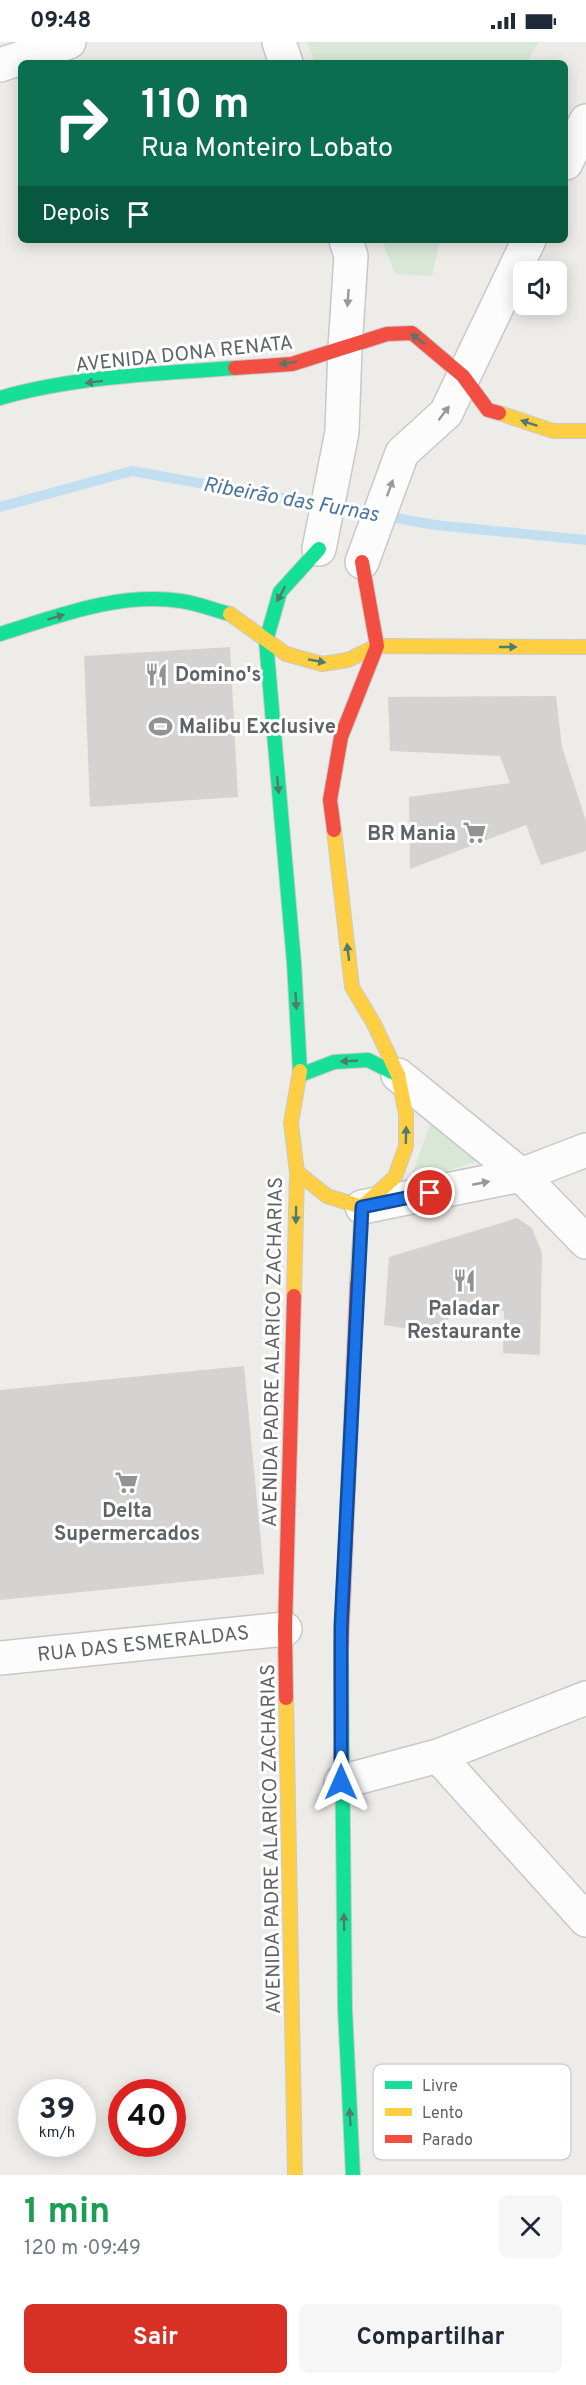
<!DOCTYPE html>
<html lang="pt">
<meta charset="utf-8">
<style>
:root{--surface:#fff;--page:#f6f6f7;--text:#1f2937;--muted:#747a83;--accent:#d93025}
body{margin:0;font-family:Overpass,sans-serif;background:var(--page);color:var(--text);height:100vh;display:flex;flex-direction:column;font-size:22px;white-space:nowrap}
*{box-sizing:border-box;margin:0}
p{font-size:20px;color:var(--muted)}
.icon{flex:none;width:33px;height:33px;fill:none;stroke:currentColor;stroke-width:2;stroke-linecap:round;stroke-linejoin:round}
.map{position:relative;height:2133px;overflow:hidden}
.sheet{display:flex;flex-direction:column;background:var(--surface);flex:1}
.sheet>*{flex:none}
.top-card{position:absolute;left:18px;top:18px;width:550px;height:183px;border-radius:9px;box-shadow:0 3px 15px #0003;background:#0b6e4f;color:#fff;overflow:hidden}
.buttons{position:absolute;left:513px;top:219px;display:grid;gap:12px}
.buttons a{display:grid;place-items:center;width:54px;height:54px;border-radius:9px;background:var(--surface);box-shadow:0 3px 15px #0003;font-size:30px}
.speed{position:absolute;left:18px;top:2037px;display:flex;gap:12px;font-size:30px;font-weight:700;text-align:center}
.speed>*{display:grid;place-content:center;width:78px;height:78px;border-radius:50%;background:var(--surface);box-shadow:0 3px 15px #0003;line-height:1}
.speed small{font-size:15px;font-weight:400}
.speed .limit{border:9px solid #d22;background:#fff;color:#111}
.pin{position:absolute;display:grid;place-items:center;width:51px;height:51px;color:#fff;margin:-26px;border:3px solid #fff;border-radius:50%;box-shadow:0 2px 6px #0007}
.me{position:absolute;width:66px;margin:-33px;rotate:0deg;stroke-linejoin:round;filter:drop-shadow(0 0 4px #0008)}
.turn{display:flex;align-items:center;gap:21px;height:126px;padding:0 24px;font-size:27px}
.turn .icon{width:78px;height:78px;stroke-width:2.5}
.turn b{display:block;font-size:42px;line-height:51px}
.then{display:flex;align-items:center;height:57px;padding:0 24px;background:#0003;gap:12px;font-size:22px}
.round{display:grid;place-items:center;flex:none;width:63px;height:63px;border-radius:9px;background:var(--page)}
.head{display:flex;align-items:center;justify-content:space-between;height:102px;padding:0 24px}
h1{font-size:36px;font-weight:700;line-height:45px;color:#1e9e55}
.cta{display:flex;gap:12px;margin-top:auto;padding:12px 24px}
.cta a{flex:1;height:69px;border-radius:9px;background:var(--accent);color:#fff;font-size:24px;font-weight:700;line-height:69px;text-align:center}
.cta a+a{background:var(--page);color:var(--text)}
.status{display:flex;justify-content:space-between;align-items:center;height:42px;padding:0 30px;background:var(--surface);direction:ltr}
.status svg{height:16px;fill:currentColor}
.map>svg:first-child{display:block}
.green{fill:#d8e7d6}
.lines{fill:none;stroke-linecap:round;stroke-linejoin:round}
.stream{stroke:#c2dff2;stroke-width:10}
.building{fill:#d4d3d2}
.street-casing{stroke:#c8c8c8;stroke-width:36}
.fast-casing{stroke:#cacaca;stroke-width:16}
.slow-casing{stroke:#cacaca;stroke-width:16}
.jam-casing{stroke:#cacaca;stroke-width:16}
.street{stroke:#fcfcfc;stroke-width:33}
.fast{stroke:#16e098;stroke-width:14}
.slow{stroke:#ffcf43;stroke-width:14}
.jam{stroke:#f24e42;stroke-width:14}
.oneway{fill:#96989a}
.oneway2{fill:#507b70}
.route-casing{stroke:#114b97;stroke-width:15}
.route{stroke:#1a73e8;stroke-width:10}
.labels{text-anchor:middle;stroke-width:6;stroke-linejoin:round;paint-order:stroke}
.street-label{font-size:20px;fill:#5f6266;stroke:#fff}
.poi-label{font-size:20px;font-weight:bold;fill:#5f6266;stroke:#fff;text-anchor:start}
.water-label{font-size:21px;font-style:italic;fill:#4b759e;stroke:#fff}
.key{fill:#fff;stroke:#cfd0d1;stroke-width:1.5}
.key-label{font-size:16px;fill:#5f6266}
</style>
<div class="status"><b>09:48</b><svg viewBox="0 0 49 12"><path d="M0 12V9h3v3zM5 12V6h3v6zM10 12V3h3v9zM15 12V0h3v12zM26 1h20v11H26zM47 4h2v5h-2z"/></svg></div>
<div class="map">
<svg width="586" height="2133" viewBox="0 0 586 2133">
<rect width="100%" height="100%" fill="#edece9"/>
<path class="green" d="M307 0H539L526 21H315Z
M382 198H440L432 234 395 232Z
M432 1076 481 1118 409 1141Z"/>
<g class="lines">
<path class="stream" d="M0 465 132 429 435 483 586 498"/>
</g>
<path class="building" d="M230 605 238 755 90 765 84 614Z
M556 654 562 705 586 779V809L541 823 526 783 410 827 409 755 510 741 500 714 390 709 388 655Z
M517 1176 532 1186 542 1211 540 1313 503 1311 504 1269 461 1263 436 1291 384 1283 389 1215Z
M244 1324 264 1532 0 1558V1348Z"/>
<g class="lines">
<defs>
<path id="street" d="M279 0 286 21
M0 23 69 0
M566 121 586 79
M319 507 342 390 345 306 351 214 346 198
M362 520 402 411 446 371 529 198
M398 1033 521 1133 586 1200
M362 1165 521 1133 586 1108
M0 1616 285 1587
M438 1714 586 1878
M341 1740 438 1714 586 1656"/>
<path id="fast" d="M0 356C71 335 160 331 235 326
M0 592C59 574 118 550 181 559 197 561 214 568 230 572
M300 1029 294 921 266 599 280 550 319 507
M300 1033 334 1020 368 1018 398 1033
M341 1609 345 1967 353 2133"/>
<path id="slow" d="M499 371 553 389H586
M230 572 286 612 322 622 348 618 377 604 586 605
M334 788 352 945 374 982 398 1033 406 1072V1104L395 1135 362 1165 357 1242
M297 1130 327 1154 362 1165
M294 1254 297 1130 291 1081 300 1029
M286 1656 295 2133"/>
<path id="jam" d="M235 326 292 322 387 292 412 291 463 334 488 368 499 371
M334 788 330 758 341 695 377 604 362 520
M341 1609 357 1242
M286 1656 285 1587 294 1254"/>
</defs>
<use href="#street" class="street-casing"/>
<use href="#fast" class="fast-casing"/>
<use href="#slow" class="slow-casing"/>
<use href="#jam" class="jam-casing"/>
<use href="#street" class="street"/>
<use href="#fast" class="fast"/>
<use href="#slow" class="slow"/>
<use href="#jam" class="jam"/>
</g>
<defs><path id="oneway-solid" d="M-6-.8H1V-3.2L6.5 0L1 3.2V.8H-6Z" transform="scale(1.5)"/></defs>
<g class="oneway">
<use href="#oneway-solid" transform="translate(348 256) rotate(94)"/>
<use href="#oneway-solid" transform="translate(444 371) rotate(-53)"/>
<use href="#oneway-solid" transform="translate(390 446) rotate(-70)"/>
<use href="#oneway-solid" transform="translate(481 1141) rotate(-11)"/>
</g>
<g class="oneway2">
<use href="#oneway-solid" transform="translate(418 297) rotate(-144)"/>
<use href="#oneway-solid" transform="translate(288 321) rotate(171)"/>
<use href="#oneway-solid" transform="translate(94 340) rotate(173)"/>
<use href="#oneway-solid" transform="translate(529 381) rotate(-162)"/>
<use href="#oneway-solid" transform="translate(281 552) rotate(118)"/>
<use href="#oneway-solid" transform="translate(56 575) rotate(-17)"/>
<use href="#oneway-solid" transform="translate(508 605)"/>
<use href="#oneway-solid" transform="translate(317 619) rotate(10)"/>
<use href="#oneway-solid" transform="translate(278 743) rotate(85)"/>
<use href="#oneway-solid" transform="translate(348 910) rotate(-97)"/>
<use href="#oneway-solid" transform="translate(296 959) rotate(87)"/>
<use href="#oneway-solid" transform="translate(349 1019) rotate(177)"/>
<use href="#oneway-solid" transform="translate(406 1093) rotate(-89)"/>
<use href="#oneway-solid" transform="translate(296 1173) rotate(91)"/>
<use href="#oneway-solid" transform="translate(344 1880) rotate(-91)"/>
<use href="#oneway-solid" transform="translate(350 2075) rotate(-93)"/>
</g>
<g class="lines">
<defs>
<path id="route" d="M341 1740V1584L362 1165 430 1151"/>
</defs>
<use href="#route" class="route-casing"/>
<use href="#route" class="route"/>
</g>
<defs>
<symbol id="restaurant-bare" viewBox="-9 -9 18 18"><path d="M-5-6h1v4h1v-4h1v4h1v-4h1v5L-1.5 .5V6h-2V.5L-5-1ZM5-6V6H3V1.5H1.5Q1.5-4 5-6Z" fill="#919294" stroke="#fff" stroke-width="2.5" paint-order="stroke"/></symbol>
<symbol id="stadium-bare" viewBox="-9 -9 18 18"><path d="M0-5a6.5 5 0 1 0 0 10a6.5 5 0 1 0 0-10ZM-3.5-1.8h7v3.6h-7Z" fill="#919294" stroke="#fff" stroke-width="2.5" paint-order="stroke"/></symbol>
<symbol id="supermarket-bare" viewBox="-9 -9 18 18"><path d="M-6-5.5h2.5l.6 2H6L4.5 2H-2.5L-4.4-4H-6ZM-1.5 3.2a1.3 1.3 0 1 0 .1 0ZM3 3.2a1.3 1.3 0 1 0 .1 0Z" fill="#919294" stroke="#fff" stroke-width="2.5" paint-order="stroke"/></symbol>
</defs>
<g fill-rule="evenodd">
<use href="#restaurant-bare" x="140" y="616" width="33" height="33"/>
<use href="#stadium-bare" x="144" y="668" width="33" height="33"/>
<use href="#supermarket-bare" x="458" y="774" width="33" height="33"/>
<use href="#restaurant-bare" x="448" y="1222" width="33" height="33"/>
<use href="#supermarket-bare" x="110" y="1424" width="33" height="33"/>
</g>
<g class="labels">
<g class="street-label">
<text transform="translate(184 311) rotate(-6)" y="7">AVENIDA DONA RENATA</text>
<text transform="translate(272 1310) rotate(-89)" y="7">AVENIDA PADRE ALARICO ZACHARIAS</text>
<text transform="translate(143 1601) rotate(-6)" y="7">RUA DAS ESMERALDAS</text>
<text transform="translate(270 1797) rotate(-91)" y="7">AVENIDA PADRE ALARICO ZACHARIAS</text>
</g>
<g class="poi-label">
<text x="175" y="639">Domino's</text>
<text x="179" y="691">Malibu Exclusive</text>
<text x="456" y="798" text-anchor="end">BR Mania</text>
<text x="464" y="1273" text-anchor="middle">Paladar<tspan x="464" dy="23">Restaurante</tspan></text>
<text x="127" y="1475" text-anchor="middle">Delta<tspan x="127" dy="23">Supermercados</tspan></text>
</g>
<g class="water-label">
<text transform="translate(291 457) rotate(10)" y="7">Ribeirão das Furnas</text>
</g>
</g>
<rect x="373" y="2022" width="198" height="96" rx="9" class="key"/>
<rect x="385" y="2039" width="27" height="8" fill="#16e098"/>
<rect x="385" y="2066" width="27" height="8" fill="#ffcf43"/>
<rect x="385" y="2093" width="27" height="8" fill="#f24e42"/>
<g class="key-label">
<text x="422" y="2049">Livre</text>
<text x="422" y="2076">Lento</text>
<text x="422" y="2103">Parado</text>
</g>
</svg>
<div class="buttons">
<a><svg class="icon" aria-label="sound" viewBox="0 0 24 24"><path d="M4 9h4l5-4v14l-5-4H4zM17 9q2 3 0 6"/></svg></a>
</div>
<div class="speed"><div>39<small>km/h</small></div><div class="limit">40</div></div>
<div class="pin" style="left:430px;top:1151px;background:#d93025"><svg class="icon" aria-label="arrive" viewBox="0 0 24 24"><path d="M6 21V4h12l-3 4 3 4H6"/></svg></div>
<svg class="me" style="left:341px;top:1740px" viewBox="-20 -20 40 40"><path d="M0-17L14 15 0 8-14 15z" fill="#1a73e8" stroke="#fff" stroke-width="4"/></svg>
<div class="top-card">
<div class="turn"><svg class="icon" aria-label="right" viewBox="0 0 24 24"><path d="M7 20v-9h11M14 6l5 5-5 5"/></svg><div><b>110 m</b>Rua Monteiro Lobato</div></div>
<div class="then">Depois<svg class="icon" aria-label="arrive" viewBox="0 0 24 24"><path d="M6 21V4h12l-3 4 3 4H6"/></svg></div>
</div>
</div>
<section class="sheet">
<div class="head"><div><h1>1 min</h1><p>120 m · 09:49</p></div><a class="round"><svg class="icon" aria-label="close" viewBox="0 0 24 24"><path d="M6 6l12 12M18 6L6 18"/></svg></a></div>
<div class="cta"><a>Sair</a><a>Compartilhar</a></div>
</section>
